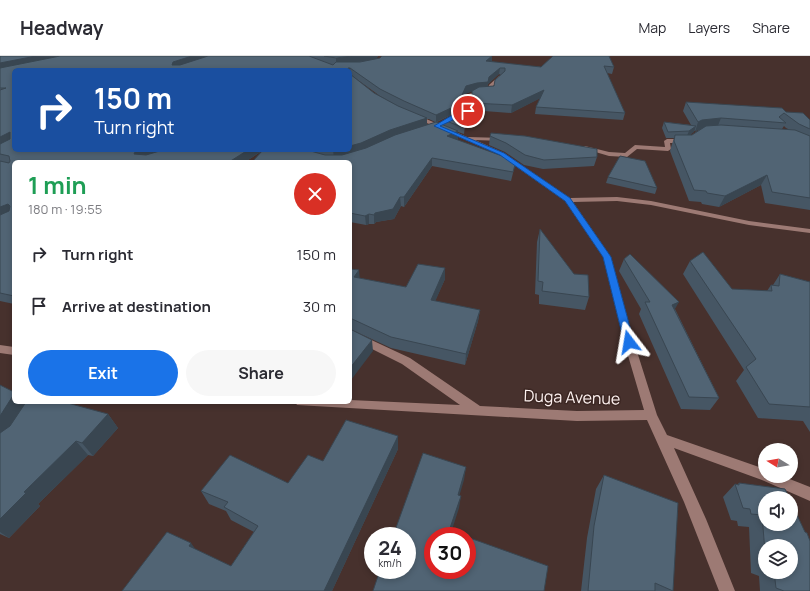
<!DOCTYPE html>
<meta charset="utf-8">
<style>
:root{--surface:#fff;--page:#f7f7f7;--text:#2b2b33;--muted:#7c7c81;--line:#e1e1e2;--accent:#1a73e8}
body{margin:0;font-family:Manrope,sans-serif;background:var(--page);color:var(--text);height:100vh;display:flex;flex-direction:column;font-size:15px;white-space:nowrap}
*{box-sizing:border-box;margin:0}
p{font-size:13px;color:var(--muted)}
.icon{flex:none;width:22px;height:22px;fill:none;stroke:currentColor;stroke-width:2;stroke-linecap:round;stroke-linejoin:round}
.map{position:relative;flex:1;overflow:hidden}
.sheet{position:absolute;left:12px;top:104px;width:340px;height:244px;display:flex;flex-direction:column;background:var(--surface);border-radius:6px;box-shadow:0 2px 6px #0003}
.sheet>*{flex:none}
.top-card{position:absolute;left:12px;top:12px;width:340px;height:84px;border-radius:6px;box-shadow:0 2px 6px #0003;background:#1a4fa0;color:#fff;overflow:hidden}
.needle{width:26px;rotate:281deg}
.controls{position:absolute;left:758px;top:387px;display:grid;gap:8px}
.controls a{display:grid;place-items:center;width:40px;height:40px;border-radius:50%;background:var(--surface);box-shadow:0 2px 6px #0003;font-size:20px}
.speed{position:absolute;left:364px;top:471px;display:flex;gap:8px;font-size:20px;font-weight:700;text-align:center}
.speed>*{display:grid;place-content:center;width:52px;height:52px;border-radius:50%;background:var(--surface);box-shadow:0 2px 6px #0003;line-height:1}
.speed small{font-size:10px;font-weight:400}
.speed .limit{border:6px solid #d22;background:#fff;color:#111}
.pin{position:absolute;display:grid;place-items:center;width:34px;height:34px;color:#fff;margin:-17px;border:2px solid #fff;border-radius:50%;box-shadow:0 1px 4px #0007}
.me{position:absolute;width:44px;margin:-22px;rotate:346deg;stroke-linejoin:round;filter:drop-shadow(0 0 3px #0008)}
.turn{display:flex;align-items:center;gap:14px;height:84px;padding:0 16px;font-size:18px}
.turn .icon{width:52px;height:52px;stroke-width:2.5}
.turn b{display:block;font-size:28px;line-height:34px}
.round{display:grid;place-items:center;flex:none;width:42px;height:42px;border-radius:21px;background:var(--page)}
.summary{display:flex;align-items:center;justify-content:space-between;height:68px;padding:0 16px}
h1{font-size:24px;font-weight:700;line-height:30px;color:#1e9e55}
.cta{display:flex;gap:8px;margin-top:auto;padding:8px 16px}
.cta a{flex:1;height:46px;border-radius:24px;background:var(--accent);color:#fff;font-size:16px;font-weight:700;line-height:46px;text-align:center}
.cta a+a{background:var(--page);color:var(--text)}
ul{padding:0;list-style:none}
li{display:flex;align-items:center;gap:12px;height:52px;padding:0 16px}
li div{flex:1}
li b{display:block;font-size:15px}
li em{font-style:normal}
header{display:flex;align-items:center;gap:24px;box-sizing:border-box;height:56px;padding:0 20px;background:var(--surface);border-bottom:1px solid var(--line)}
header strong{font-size:19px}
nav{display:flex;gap:22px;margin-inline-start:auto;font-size:14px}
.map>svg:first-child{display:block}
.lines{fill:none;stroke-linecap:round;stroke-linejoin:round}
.minor{fill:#9d7a74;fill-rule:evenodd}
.wall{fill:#465664;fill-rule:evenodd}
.shaded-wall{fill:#394651}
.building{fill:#516474;stroke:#394651}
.route{fill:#1a73e8;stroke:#114b97}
.labels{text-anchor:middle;stroke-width:3;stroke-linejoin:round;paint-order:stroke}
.near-street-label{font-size:16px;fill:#fdf1ef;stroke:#3c2723}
</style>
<header>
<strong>Headway</strong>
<nav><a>Map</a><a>Layers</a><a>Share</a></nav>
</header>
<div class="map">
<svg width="810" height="535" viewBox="0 0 810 535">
<rect width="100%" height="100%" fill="#47312d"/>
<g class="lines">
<path class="minor" d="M499 20 503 21 493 30 492 36 478 37 470 41 469 47 470 56 452 61V59L465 54 463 47 466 39 477 35 488 34 489 29Z
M415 58 467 81 504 82V84L502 85 475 84 504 97 570 142 617 141 651 145 749 165 810 173V177L749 169 651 149 617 145 573 146 611 201 634 286 657 359 667 379 765 413V420H782L810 431V445L762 424 674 392 706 463 735 535H719L684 446 647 364 577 365 297 349 295 346H350V344L460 349 402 308 350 282V274L410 302 480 350 577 355 644 354 624 286 603 201 565 145 500 99 413 61 412 60Z
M667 83H686L689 85 686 87H670L671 93 668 95 637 93 627 101 609 100 582 92 585 90 609 96 625 97 635 89 665 91 664 85Z
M0 289 14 291V299L0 297Z"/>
</g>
<path class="wall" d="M0 0H378L376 3 492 0V6L541 11 553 0 614 11 612 18 607 17 625 57 623 64 535 58 536 51 540 42 511 57 471 54 472 35 465 38 463 43 464 46 463 53 437 66 443 69 444 64 467 53 464 78 458 76V83L456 84 516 105 511 125 432 110 404 151 401 150 394 163 376 166 374 168H369L366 169 350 166V106L262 95 245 106H14V248L0 245ZM350 14V94H14ZM499 18 501 19 494 30 487 31 488 28ZM351 19 380 40 398 50 374 37ZM427 63H429L435 66 427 69Z
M686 46 786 56 810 64V154L765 147 761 129 719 151 702 148 701 146 689 145 670 95 672 88 674 82H666L662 72 664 66 691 69 683 55ZM784 70 786 72 788 73H782ZM700 73 692 79H690L694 75 698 74Z
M490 80 597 101 594 110 543 113 524 109 505 96 489 89Z
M608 121 657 132 655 138 606 127Z
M540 173 589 241 585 254 539 248V239L535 238 537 186Z
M624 203 675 253 719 342 710 354 681 353 639 258 641 253 619 215Z
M690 205 732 233 767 235 771 229H773L780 218 810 226V376L803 365 758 362 736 325 744 314 683 218Z
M445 212V223L435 245 480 254 478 265 465 309 391 292 350 273V213L359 214V222L406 231Z
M0 329 14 346H24L25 347H38L108 358 118 372 93 400 88 399 38 448 40 450 9 482 0 478Z
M398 380V393L332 535H122L231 510 254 476 231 464 226 455 209 448 201 435 288 427 323 405Z
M604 419 673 535H581L587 482 596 433Z
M739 427 785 433 810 535H760L759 520 751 517 749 471 738 470 737 465 731 464 723 441 735 428 737 429ZM765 490 791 516H765Z"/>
<path class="shaded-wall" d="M36 0H70L0 14V7Z
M192 0H214L174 14 172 9 173 6Z
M352 0H378L376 4 336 8V2Z
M492 0V6L486 5Z
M348 12H350L351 19H350V14H348Z
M500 12 499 18 488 28 487 33 476 34 465 38 462 46V39L466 30 489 21Z
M544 34 543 41 511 57 512 49Z
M464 46 463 53 436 66V59Z
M427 62V70L362 96 334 102 333 94H350V90L390 74Z
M721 62 717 72 698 74 695 76 698 66 702 64Z
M696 70 694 76 686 82 689 75Z
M458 75V83L446 89 447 80Z
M10 76 14 84 0 91V81Z
M142 94H175L137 106 134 98 135 96Z
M248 94H263L245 106H229Z
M432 102V110L404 151V141Z
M767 119 761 129 719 151 725 140Z
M400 141 401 150 394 163 376 166 374 168V159L375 157Z
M8 148 14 158 0 163V151Z
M369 158V168L366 169 365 160Z
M445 212V223L431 255V244Z
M359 214 360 225 354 221Z
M679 246 672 258V249Z
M480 254 478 265 465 309 466 298Z
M372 284 373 295 351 324 350 312Z
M14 338V346H24L28 350 0 383V360Z
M108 358 118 372 93 400 82 387Z
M398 380V393L332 535H324Z
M76 385 88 399 38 448 40 450 9 482 0 476V463L24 436Z
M466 411 464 424 456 451 458 439Z
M461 440 459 452 450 480 449 475Z
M191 487 199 498 189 490Z"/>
<path class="building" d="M0 0H36L0 7Z
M60 0H192L173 6 172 9H180L208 0H309L333 9 336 6H360L380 2 382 0H492L486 5 541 11 553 0H609L614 11 604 10 625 57 536 51 544 34 512 49 472 47V35L479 31 494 30 495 24 505 15V12H500L489 21 488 26 477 27 466 30 462 39 464 46 436 59 404 45 380 33 350 12H348V14H14V94H142L135 96 134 98 146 99 163 94H248L229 106H14V240L0 237V159L9 155 10 150 8 148 0 151V105L9 107 10 105 9 100 0 98V88L10 83V76L0 81V34L6 32H0V12Z
M324 0H352L336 2Z
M350 18 374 37 398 50 427 62 390 74 361 87 350 90Z
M686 46 782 52 786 56 803 57 810 64V73L799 68 784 57 779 61 786 67 721 62 702 64 698 66Z
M467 53 464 72 444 64 459 56Z
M436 66 458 75 447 80 516 105 513 116 432 102 404 141H400L393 153 375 157 374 159 369 158 365 160 350 157V106H252L263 94H307L325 99H342L366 92 395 79Z
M664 66 696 70 689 75 668 76Z
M721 69 795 74 810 80V142L772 136 767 119 725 140 707 137 706 135 694 134 674 85 675 79H692L706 70Z
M491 77 525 80 597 93V101L544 104 525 99 506 87 490 80Z
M620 100 645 105 657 132 608 121Z
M540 173 574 218 588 219 589 241 542 235 543 226 538 225Z
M703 196 732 233 772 235 771 229 779 230 780 218 810 226V351L769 348 746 311 756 303 690 205Z
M630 198 679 246 672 249 719 342 689 341 645 246H650L624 203Z
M418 208 445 212 431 244 480 254 466 298 391 281 350 262V213L359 214 354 221 406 231Z
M350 273 372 284 350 312Z
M0 329 14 336V338L0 360Z
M26 346H36L38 347 39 346H64L108 358 82 387 76 385 24 436 26 437 0 463V377L10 370Z
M346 364 398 380 324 535H122L167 476 191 487 189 490 231 510 258 470 224 451 228 446 201 435 230 399 288 427 308 399 323 405Z
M423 397 466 411 458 439 461 440 449 475 463 480H433V514H467V481L548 510 544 535H373L380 514H407V480H393Z
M604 419 678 447 673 535 655 527V535H588L594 470Z
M739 427 785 433 789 442H765V468H791V446L805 476 807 477 810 485V535H784L776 532 774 516H791V490H765V496L762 459 751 458 750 453 743 452 735 428 739 429Z"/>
<path class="route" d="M468 53 470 56 440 70 504 97 570 142 611 201 634 286 632 289H626L624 286 603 201 565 145 500 99 434 70 454 58Z"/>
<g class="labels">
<g class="near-street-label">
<text transform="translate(572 341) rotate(2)" y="6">Duga Avenue</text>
</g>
</g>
</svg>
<div class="controls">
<a><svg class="needle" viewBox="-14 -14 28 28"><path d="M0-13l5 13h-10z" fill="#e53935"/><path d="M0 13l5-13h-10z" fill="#7c7c81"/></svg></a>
<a><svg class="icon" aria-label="sound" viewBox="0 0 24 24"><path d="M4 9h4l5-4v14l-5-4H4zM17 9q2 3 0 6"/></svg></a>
<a><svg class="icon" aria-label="layers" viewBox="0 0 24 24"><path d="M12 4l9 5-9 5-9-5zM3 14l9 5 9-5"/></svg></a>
</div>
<div class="speed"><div>24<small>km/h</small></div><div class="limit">30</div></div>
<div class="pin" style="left:468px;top:55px;background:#d93025"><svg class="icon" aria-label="arrive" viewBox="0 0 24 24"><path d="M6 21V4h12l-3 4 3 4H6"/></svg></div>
<svg class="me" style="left:629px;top:286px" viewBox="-20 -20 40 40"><path d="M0-17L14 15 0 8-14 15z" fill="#1a73e8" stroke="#fff" stroke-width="4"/></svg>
<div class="top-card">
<div class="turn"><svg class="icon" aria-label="right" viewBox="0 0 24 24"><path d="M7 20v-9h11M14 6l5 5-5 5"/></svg><div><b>150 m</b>Turn right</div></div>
</div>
<section class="sheet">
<div class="summary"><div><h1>1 min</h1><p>180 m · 19:55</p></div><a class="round" style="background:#d93025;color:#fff"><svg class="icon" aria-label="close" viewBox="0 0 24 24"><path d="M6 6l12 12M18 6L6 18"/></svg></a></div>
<ul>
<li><svg class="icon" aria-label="right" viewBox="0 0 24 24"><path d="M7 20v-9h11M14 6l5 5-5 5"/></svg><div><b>Turn right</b></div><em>150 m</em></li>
<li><svg class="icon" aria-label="arrive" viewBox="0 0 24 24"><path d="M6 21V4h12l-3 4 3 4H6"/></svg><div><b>Arrive at destination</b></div><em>30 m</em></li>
</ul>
<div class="cta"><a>Exit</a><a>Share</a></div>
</section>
</div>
